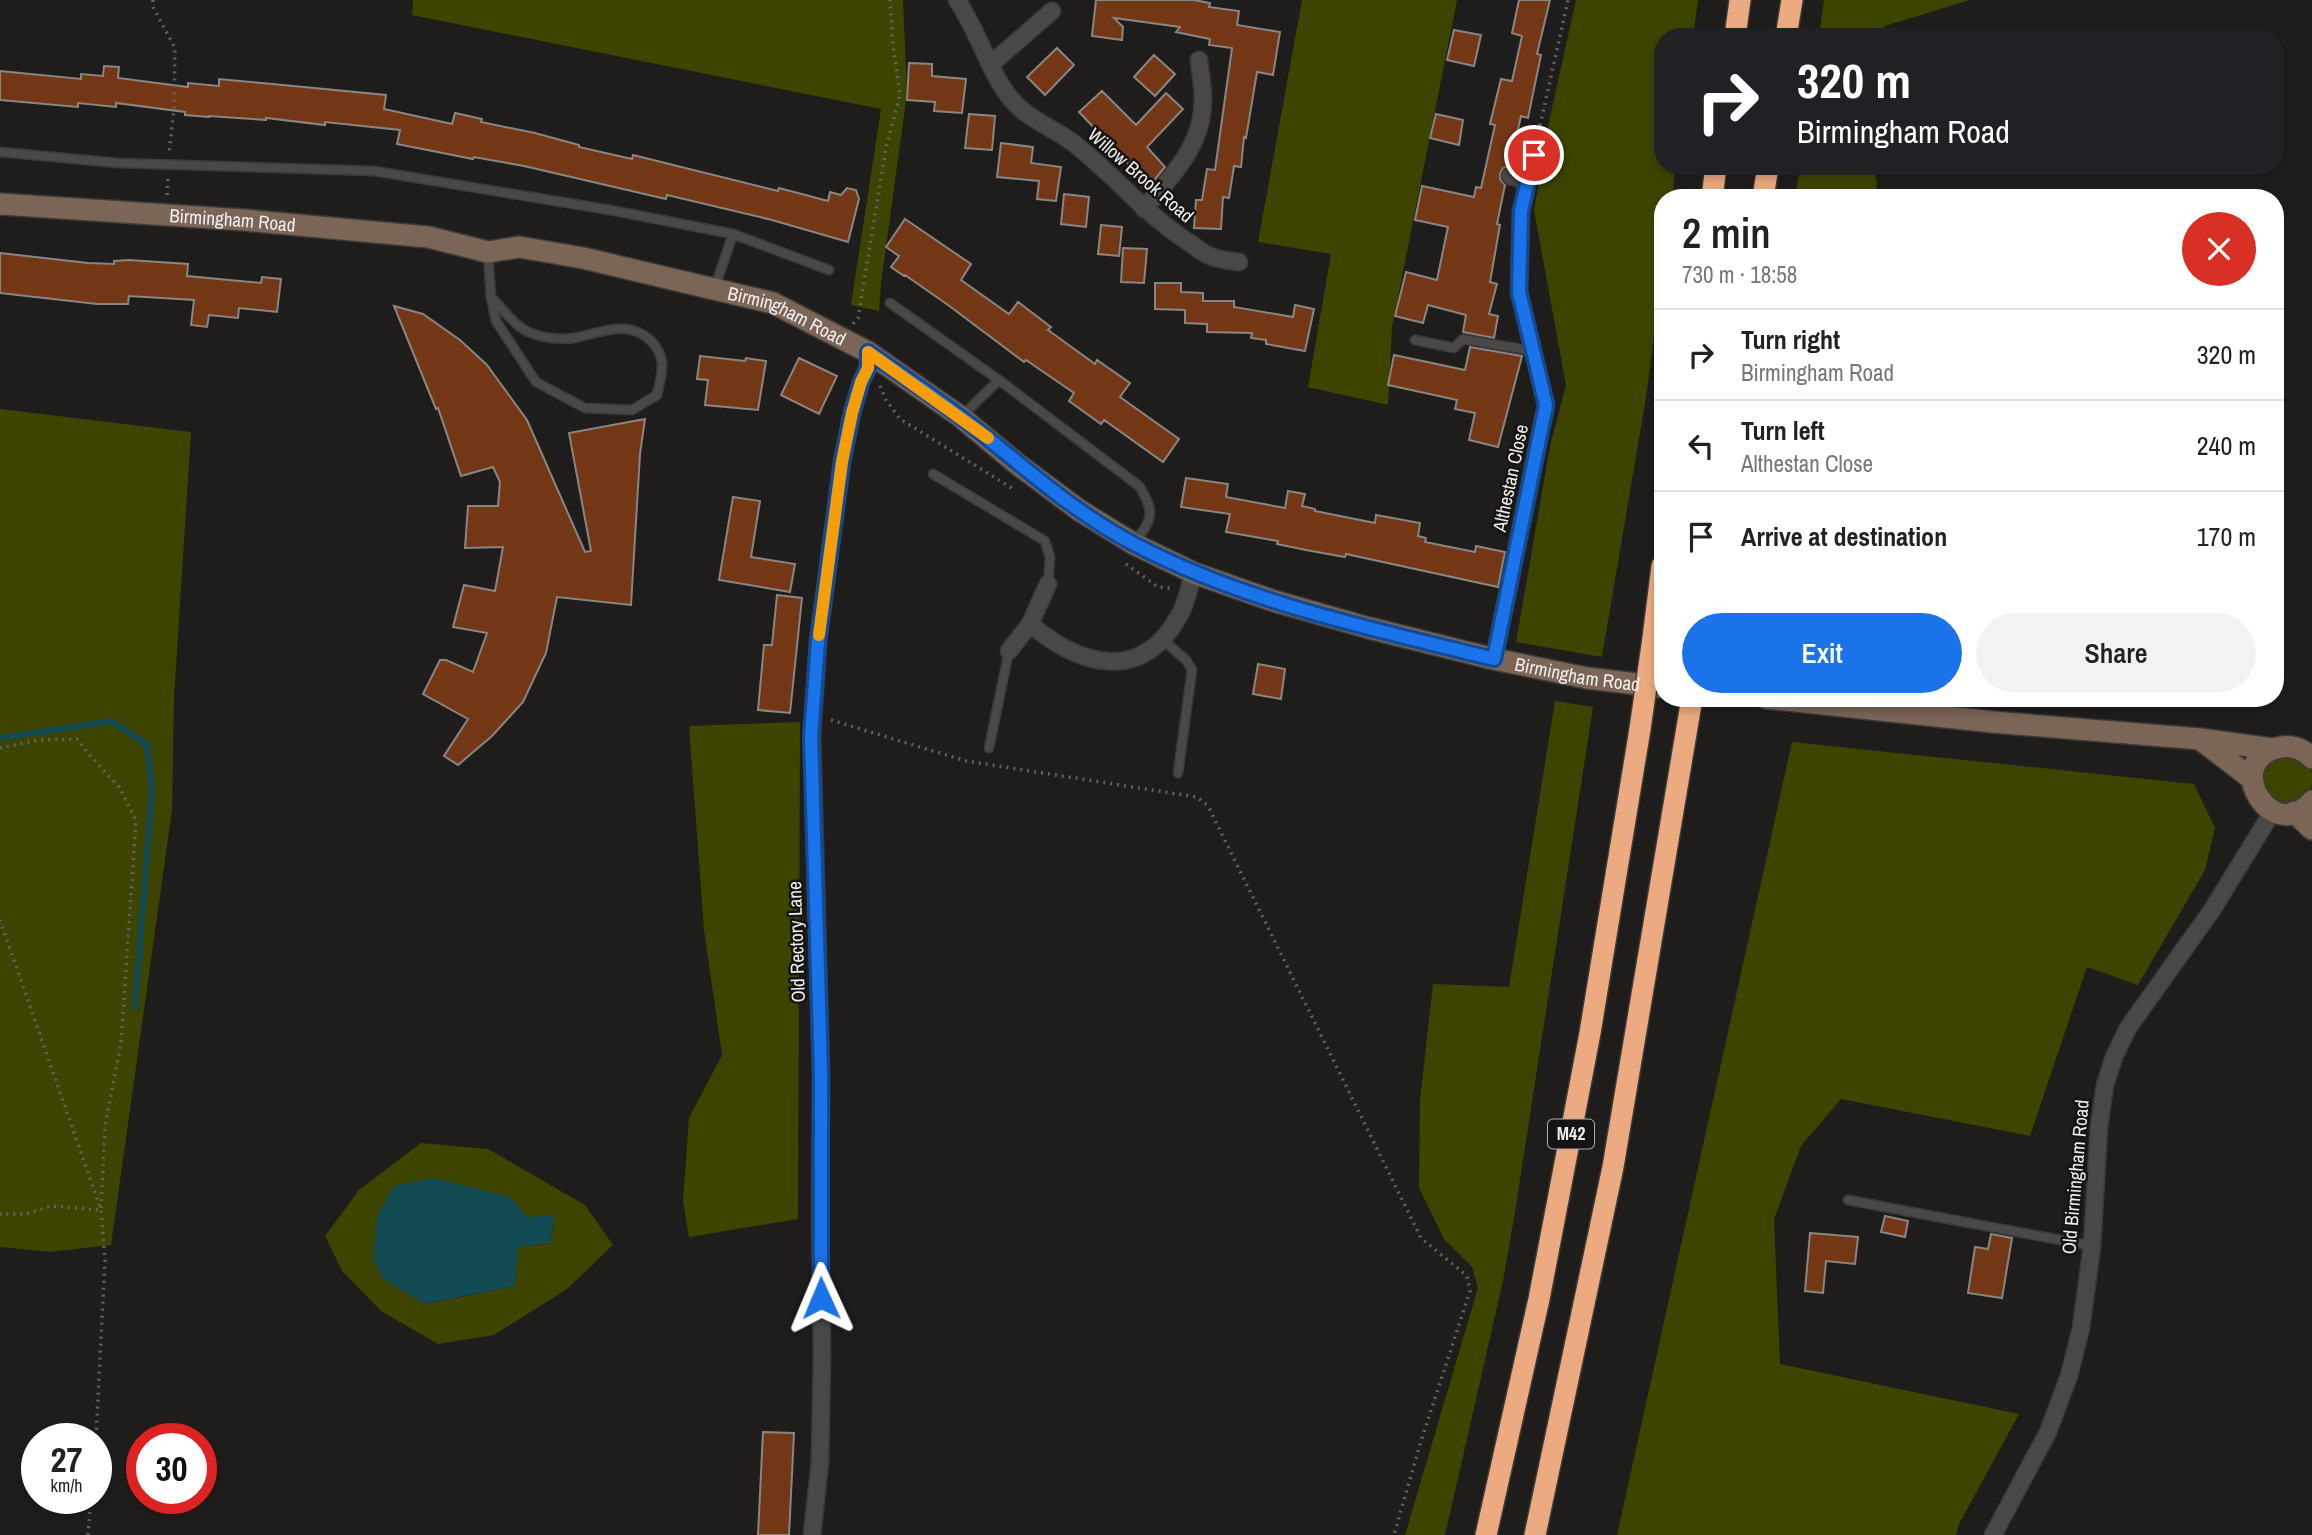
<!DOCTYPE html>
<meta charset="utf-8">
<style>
:root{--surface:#fff;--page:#f2f2f2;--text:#222;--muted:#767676;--line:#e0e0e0;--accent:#1a73e8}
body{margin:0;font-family:"Archivo Narrow",sans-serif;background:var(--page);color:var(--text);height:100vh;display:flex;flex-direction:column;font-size:26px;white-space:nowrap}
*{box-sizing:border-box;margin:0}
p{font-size:23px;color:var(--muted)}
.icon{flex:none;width:38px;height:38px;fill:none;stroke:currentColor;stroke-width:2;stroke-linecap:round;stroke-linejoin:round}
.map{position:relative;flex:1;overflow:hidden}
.drawer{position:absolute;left:1654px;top:189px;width:630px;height:518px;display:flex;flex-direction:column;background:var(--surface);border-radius:28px;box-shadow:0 4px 10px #0003}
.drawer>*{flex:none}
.hud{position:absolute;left:1654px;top:28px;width:630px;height:147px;border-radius:28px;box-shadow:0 4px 10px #0003;background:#202124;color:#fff;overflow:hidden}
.speed{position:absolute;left:21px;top:1423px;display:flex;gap:14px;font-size:35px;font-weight:700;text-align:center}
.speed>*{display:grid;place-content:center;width:91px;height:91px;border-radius:50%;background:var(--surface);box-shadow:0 4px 10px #0003;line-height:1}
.speed small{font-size:18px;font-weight:400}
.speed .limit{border:10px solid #d22;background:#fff;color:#111}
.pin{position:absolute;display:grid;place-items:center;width:60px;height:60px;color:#fff;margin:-30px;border:4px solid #fff;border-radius:50%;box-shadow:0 2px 7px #0007}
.me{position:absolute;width:77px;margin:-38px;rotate:359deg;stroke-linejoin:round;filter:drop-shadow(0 0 5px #0008)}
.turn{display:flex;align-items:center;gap:24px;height:147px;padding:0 28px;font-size:32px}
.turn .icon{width:91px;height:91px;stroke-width:2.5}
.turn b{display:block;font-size:49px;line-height:60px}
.round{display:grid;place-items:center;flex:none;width:74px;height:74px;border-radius:37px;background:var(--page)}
.headline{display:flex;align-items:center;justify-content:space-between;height:119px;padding:0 28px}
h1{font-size:42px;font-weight:600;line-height:52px}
.primary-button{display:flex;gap:14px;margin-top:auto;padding:14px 28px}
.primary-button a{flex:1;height:80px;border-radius:42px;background:var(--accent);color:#fff;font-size:28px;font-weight:600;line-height:80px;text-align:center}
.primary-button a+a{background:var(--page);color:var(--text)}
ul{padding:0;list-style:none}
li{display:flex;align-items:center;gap:21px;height:91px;padding:0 28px;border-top:2px solid var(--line)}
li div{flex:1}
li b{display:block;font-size:26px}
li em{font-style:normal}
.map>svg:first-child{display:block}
.green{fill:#3d4400;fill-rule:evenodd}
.water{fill:#124b53}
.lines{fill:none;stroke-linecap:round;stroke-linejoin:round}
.stream{stroke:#124b53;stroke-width:6}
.building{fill:#743716;stroke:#888583;stroke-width:2}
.lane-casing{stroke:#3c3a39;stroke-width:11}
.street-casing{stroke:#3c3a39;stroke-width:19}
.secondary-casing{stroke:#3c3a39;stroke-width:24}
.highway-casing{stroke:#3c3a39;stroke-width:24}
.path{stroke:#636160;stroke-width:3.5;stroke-dasharray:2 5;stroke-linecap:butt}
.lane{stroke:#4a4846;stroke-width:8}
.street{stroke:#4a4846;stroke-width:16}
.secondary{stroke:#7a6557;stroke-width:21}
.highway{stroke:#ebaa7f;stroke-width:21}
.highway-bridge-casing{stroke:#3c3a39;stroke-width:24;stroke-linecap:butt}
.highway-bridge{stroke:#ebaa7f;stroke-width:21}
.route-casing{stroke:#114b97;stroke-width:18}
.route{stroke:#1a73e8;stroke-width:12}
.slow{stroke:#f59e0b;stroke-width:12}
.labels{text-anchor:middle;stroke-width:5;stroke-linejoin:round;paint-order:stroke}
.shield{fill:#161412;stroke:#afadab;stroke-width:2}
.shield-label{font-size:18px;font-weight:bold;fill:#f0eeed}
.street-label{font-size:19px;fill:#f0eeed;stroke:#161412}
</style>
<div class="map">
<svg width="2312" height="1535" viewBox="0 0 2312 1535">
<rect width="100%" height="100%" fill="#1f1d1b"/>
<path class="green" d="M413 0H903L907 93 881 284 879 311 851 305 881 109 412 15Z
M1302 0H1457L1392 327 1388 405 1308 387 1331 254 1258 242Z
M1576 0H1698L1693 37H1662V166H1676L1672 198H1662V275L1647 391 1602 657 1516 642 1550 446 1566 385 1534 210 1550 117Z
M1824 0H1970L1885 26 1882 37H1819Z
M1800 166H1876L1877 198H1795Z
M0 409 191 432 174 697 172 810 111 1245 50 1252 0 1247Z
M1555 701 1593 707 1515 1212 1503 1281 1445 1535H1405L1478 1288 1472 1267 1444 1239 1419 1188 1420 1100 1433 984 1509 987Z
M800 722 798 1219 689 1237 683 1201 689 1118 722 1055 704 930 689 726Z
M1792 742 2194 784 2215 828 2205 870 2138 985 2087 967 2030 1136 1841 1099 1801 1146 1774 1219 1780 1364 2019 1414 1959 1524 1956 1535H1617Z
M2282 753 2306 761C2311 767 2312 771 2312 778 2312 799 2303 799 2286 808L2263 795 2261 769Z
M421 1143 488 1149 585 1205 613 1245 567 1289 494 1335 438 1344 381 1311 342 1271 325 1236 359 1190ZM554 1215 551 1243 517 1247 515 1286 426 1304Z"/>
<path class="water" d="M433 1178 510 1197 527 1217 554 1215 551 1243 518 1247 515 1286 425 1304 383 1279 373 1258 378 1214 394 1186Z"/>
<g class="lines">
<path class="stream" d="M0 738 112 721 147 745 152 790 135 1007"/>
</g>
<path class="building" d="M1096 0H1194L1210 3 1209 7 1239 11 1237 25 1280 32 1273 75 1257 72 1246 138 1244 137 1241 167 1234 166 1229 198 1223 197 1221 229 1194 228 1196 200H1202L1207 169 1215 170 1232 48 1209 45 1210 39 1176 32 1180 27 1114 18 1123 27 1122 40 1092 36Z
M1519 0H1550L1537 54 1541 55 1528 118 1521 116 1510 166 1503 168 1500 174V179L1505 185 1497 224 1500 225 1490 282 1497 284 1489 314 1498 316 1494 338 1463 332 1466 315 1428 305 1423 323 1395 316 1406 272 1437 280 1445 241 1448 227 1415 220 1422 186 1474 197 1476 187 1481 188 1495 125 1490 124 1501 79 1512 81 1522 36 1512 33Z
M1454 30 1481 35 1474 66 1447 60Z
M1057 48 1074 65 1045 95 1027 77Z
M1154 55 1175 74 1155 96 1134 77Z
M909 63 932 64V76L966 79 962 113 934 111 935 102 907 100Z
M104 66 119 67 118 78 188 87V83L219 86V79L386 95 384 109 452 124 455 113 482 119 481 122 535 133 579 145V147L632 159 633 155 778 191 779 188 828 201 830 192 841 195 847 188 856 190 859 199 848 242 772 220 667 195 666 199 524 166 474 157 473 159 397 144 400 130 325 122V125L266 118V120L209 116V117L185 115V112L116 103V107L78 103V107L0 100V71L81 79V74L103 76Z
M1102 91 1136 125 1166 93 1183 109 1147 147 1165 167 1146 190 1131 174 1135 171 1079 112Z
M969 114 995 116 992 150 965 148Z
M1436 114 1463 120 1459 145 1430 138Z
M1001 143 1033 147 1031 163 1061 167 1056 201 1037 199 1039 181 997 177Z
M1064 194 1089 197 1086 227 1061 224Z
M905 219 971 264 961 280 1009 314 1018 302 1051 327 1048 330 1095 364 1097 360 1130 383 1120 397 1179 439 1163 462 1104 420 1101 424 1069 401 1074 393 1026 360 1024 362 948 305 905 275 904 276 891 267 899 256 886 247Z
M1101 225 1122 227 1119 256 1098 254Z
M1123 248 1147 249 1144 283 1121 282Z
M0 253 88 263 114 264V261L129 260 188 264 187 276 261 283 262 277 281 279 277 312 239 308 238 318 209 315 207 327 191 325 194 300 129 296 128 304H97L0 293Z
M1155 283H1181V292L1203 293V301H1234V307L1293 317 1295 305 1314 309 1305 351 1266 344V340L1251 338 1252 333 1207 332V324L1185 323V310L1155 309Z
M394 306 423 314 460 340 487 365 527 420 585 552 591 551 569 433 645 419 640 454 631 605 557 597 546 653 523 702 492 736 458 765 444 756 468 719 423 694 440 660H446L473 672 487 633 453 627 464 585 495 591 503 547 465 548 468 506H498L500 482 493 467 461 476 438 408 436 409Z
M1470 347 1522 356 1498 447 1469 440 1475 413 1455 409 1457 400 1388 385 1394 355 1465 370Z
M700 356 745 361 746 358 766 361 758 410 705 405 708 380 697 379Z
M799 358 837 376 819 414 781 395Z
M1186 478 1228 484 1226 497 1285 508 1288 491 1305 494 1302 506 1315 509V511L1375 523 1376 515 1420 523 1418 536 1426 538 1425 542 1475 552 1476 546 1505 552 1498 587 1346 554 1345 557 1306 550 1277 544 1278 541 1226 532 1230 514 1181 507Z
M733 497 760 501 751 557 795 564 790 592 719 580Z
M777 595 802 598 790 713 758 710 764 645H772Z
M1258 664 1285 669 1281 699 1253 694Z
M1885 1216 1908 1221 1905 1237 1881 1232Z
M1810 1233 1858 1237 1855 1264 1826 1261 1823 1293 1805 1291Z
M1991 1234 2012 1238 2002 1298 1968 1293 1975 1247 1988 1249Z
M763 1432 794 1433 789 1535H758Z"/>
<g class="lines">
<defs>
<path id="lane" d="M0 152 118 163 374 171 610 210 733 234 829 270
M488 255 491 297 496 321 536 382 585 408 632 410 657 395C662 373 668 357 650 340 628 319 600 333 574 338 561 340 543 338 531 333 516 328 502 308 491 297
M715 287 733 234
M890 303 999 380 1139 486C1156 513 1152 519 1134 544
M1415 340 1454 348 1463 339 1533 351
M961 417 999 380
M933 474 1045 541 1050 557 1048 584
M1162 639 1186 660 1192 670 1178 773
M989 748 1009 651
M1848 1200 2092 1246"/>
<path id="street" d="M957 0C978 31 988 70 1011 99 1027 119 1052 127 1072 142 1114 174 1145 215 1190 243 1197 248 1205 255 1213 257 1221 260 1231 261 1239 262
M991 64 1052 11
M1510 176 1528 181
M1144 209C1172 175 1203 146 1203 99 1203 86 1200 72 1199 60
M1030 624 1048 584
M1009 651 1030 624C1081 667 1143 684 1180 614 1187 602 1189 586 1194 573
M1494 659 1546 405 1519 292 1521 211 1534 155
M812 1535 820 1462 822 1353 820 1215 821 1073 812 736 818 642 842 462 852 413 861 382 868 368V352
M1993 1535 2048 1432 2069 1376 2081 1328 2092 1246 2099 1127 2105 1085 2114 1057 2128 1028 2212 910 2273 811"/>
<g id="secondary">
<path id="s1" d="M0 204 244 220 428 237 488 252 519 247 583 258 773 303 868 352 961 417 1016 463 1079 510 1134 544 1194 573 1271 600 1369 628 1494 659 1587 678 1662 687"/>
<path d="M1766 698 1993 722 2200 739 2272 749"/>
<path d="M2201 740 2252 779"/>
<path d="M2312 758C2303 749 2291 744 2277 748 2221 763 2273 847 2312 801"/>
<path d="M2294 812 2312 829"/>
</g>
<path id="highway" d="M1735 37 1740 0
M1786 37 1792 0
M1712 198 1716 166
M1763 198 1768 166
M1653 638 1662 566
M1486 1535 1539 1299 1590 1033 1640 729
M1535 1535 1613 1167 1692 698"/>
</defs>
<use href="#lane" class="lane-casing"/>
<use href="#street" class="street-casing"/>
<use href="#secondary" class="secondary-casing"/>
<use href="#highway" class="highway-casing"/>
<path class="path" d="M153 0V7L175 48 174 109 169 153
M1537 139 1568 0
M167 195 168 178
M853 324 858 318 886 148 900 95 893 45 890 0
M880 386 886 400 900 419 1015 490
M1126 564 1158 587 1171 588
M831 720 966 761 1197 797 1208 806 1421 1238 1467 1276 1470 1291 1421 1441 1394 1535
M0 748 39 740 77 739 92 758 120 788 136 821 121 1043 105 1126 101 1210 51 1206 27 1214H0
M0 920 101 1210 105 1260 96 1438
M88 1535 91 1498"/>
<use href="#lane" class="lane"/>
<use href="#street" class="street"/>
<use href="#secondary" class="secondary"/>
<use href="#highway" class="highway"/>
<defs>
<path id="highway-bridge" d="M1640 729 1653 638"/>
</defs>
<use href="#highway-bridge" class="highway-bridge-casing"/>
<use href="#highway-bridge" class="highway-bridge"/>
</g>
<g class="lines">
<defs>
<path id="route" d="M821 1298V1073L811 736 818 642 842 462 852 413 861 382 868 368V352C907 379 948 406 985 436 1033 475 1080 516 1136 545 1247 603 1373 629 1494 659L1546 405 1519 292 1521 211 1534 155"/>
</defs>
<use href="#route" class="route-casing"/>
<use href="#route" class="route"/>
<path class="slow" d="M819 635 842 462 852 413 861 382 868 368V352L988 438"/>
</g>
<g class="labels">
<rect class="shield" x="1548" y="1119.5" width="46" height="29" rx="5"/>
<g class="shield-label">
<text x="1571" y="1140">M42</text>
</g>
<g class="street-label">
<text transform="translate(1141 175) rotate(41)" y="7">Willow Brook Road</text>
<text dy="7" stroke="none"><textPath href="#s1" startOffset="233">Birmingham Road</textPath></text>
<text dy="7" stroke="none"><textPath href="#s1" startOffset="800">Birmingham Road</textPath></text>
<text transform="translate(1510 478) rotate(-78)" y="7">Althestan Close</text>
<text dy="7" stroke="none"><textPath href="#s1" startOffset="1682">Birmingham Road</textPath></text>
<text transform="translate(796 942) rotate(-92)" y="7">Old Rectory Lane</text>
<text transform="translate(2075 1177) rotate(-85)" y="7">Old Birmingham Road</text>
</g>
</g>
</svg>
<div class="speed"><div>27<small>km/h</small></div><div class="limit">30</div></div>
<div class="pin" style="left:1534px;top:155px;background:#d93025"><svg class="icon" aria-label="arrive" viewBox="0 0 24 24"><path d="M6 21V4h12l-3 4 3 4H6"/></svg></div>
<svg class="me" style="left:821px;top:1298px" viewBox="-20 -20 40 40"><path d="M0-17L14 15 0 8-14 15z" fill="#1a73e8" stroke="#fff" stroke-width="4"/></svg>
<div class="hud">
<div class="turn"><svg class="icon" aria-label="right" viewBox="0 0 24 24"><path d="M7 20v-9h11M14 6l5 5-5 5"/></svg><div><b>320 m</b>Birmingham Road</div></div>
</div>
<section class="drawer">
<div class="headline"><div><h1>2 min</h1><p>730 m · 18:58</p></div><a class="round" style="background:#d93025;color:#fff"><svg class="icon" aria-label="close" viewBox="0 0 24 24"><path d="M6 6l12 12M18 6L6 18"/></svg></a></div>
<ul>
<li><svg class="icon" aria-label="right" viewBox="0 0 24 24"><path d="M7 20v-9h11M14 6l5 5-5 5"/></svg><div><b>Turn right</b><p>Birmingham Road</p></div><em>320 m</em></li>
<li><svg class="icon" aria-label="left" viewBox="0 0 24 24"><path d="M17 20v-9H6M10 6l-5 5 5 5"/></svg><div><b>Turn left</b><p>Althestan Close</p></div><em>240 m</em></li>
<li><svg class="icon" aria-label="arrive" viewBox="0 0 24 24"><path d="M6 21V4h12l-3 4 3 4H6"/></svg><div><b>Arrive at destination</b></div><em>170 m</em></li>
</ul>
<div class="primary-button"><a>Exit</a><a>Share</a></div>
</section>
</div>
